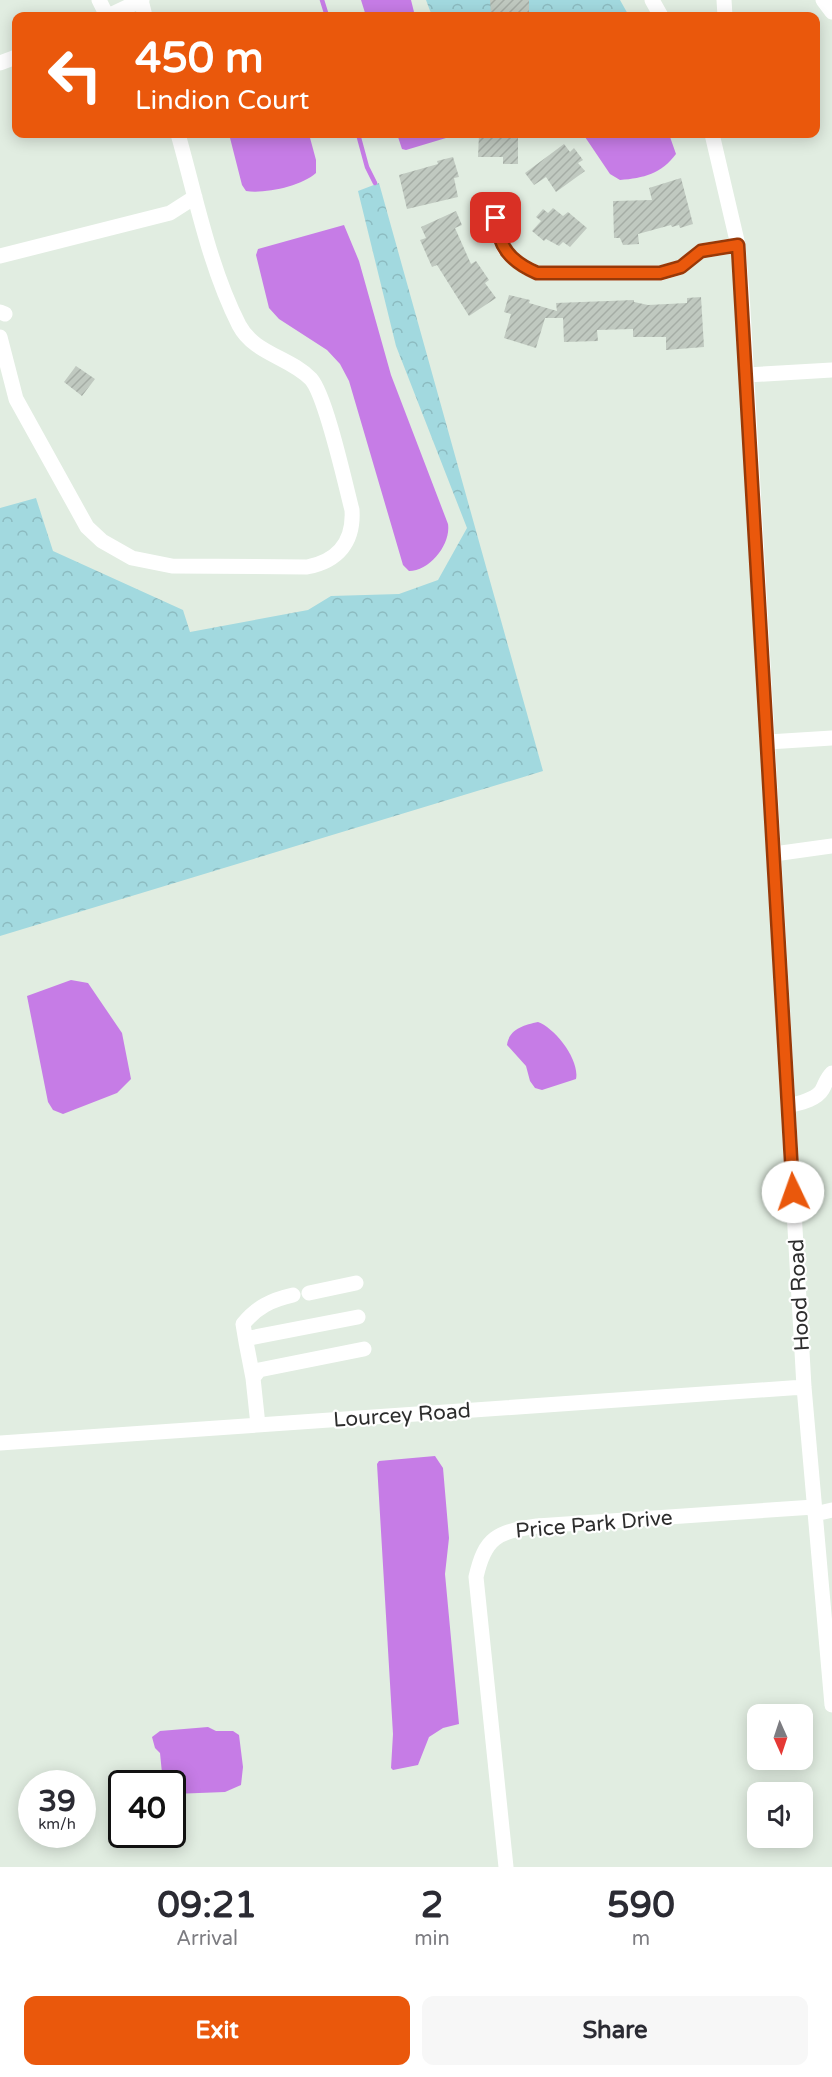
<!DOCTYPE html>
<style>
:root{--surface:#fff;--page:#f7f7f7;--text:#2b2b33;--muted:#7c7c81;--accent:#ea580c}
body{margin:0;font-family:"Varela Round",sans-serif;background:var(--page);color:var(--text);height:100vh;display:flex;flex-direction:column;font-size:22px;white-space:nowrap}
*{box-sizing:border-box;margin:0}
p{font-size:20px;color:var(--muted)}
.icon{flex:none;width:33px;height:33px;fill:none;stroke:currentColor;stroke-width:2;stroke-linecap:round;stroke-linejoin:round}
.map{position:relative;height:1867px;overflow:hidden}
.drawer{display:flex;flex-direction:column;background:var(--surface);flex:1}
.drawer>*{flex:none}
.top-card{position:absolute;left:12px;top:12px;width:808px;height:126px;border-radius:12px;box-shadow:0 3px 15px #0003;background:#ea580c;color:#fff;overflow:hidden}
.needle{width:39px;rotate:177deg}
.controls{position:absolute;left:747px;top:1704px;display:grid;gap:12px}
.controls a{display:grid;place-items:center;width:66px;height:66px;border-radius:12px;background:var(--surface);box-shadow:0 3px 15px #0003;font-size:30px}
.speed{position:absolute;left:18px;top:1770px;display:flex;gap:12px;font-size:30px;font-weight:700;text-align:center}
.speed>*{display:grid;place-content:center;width:78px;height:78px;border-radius:50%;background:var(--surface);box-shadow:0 3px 15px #0003;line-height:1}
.speed small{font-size:15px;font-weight:400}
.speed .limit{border:3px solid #111;border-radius:9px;background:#fff;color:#111}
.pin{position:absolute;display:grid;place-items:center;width:51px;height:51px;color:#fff;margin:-26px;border-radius:12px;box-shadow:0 3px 9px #0006}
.me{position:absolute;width:66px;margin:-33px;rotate:357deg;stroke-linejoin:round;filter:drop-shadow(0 0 4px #0008)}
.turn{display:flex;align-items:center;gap:21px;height:126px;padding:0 24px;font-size:27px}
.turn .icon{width:78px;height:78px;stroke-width:2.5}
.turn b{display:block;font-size:42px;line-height:51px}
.eta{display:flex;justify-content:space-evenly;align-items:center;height:102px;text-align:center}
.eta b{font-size:36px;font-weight:700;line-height:42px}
.button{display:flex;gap:12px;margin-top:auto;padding:12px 24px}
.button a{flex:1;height:69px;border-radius:12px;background:var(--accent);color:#fff;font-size:24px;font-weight:700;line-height:69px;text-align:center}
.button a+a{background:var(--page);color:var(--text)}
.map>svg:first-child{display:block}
.forest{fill:url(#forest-crowns)}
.water{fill:#c67ce6}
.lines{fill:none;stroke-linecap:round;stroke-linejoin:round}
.stream{stroke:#c67ce6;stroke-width:4.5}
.building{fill:url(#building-hatch)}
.minor{stroke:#fff;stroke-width:15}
.route-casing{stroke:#983908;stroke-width:15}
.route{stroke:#ea580c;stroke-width:10}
.labels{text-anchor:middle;stroke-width:4.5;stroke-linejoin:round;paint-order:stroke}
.street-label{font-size:21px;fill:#2d2d2d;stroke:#fff}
</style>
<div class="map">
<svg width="832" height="1867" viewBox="0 0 832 1867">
<defs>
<pattern id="forest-crowns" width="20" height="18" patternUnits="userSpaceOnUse" patternTransform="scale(1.5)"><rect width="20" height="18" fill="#a2d9df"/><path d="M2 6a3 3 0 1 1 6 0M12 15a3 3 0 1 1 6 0" fill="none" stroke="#8cbbc0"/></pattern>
<pattern id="building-hatch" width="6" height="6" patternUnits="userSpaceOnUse" patternTransform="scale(1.5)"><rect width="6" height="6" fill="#c0c9c0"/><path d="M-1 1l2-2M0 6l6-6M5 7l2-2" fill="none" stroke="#a5ada5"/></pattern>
</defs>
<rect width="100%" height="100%" fill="#e1ede1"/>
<path class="forest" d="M426 0H620L629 16H432Z
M379 183 543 771 0 936V508L36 498 53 551 183 610 190 632 308 610 331 596 399 594 438 580 467 528 396 346 358 191Z"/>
<path class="water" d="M361 0H411L415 16H366Z
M229 134H309L316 160V173C302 186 265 194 246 191L242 185Z
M397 134H446V138L406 150 402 149Z
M583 134H669L676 154C661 174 644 178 620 180L610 174Z
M344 225 359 261 391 375 448 524C451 544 430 571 409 571L403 565 349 381 340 364 327 350 279 319 269 308 256 255 258 249Z
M71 980 88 983 122 1033 131 1079 117 1093 63 1114 53 1110 48 1102 27 996Z
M538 1022C555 1028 580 1060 576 1079L542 1090 535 1088 530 1081 526 1066 507 1045C509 1029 524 1025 538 1022Z
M435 1456 443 1468 449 1538 445 1574 459 1724 443 1728 429 1737 418 1765 393 1770 391 1768 393 1734 377 1464 379 1461Z
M208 1727 216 1731H233L239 1735 243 1767 241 1785 225 1792 173 1794 172 1784 163 1783 160 1753 155 1748 152 1737 160 1731Z"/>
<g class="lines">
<path class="stream" d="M322 0 327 16
M358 134 367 167 375 183"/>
</g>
<path class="building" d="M490 0H529V16H491Z
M479 134H518V164H503V157H478Z
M564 144 570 152 574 148 583 160 578 163 585 171 556 192 546 177 534 185 525 173Z
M453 157 459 177 454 178 458 197 407 209 399 175 438 164 437 161Z
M681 178 693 224 680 228 679 225 672 227 671 225 638 234 639 244 623 245 620 238H614L613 201 652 200 649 188Z
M553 208 563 216 568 212 587 228 570 247 563 242 559 246 546 239 544 241 532 231 541 221 536 217 543 209 548 213Z
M456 211 462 225 455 228 471 264 476 261 489 280 485 283 496 298 469 316 437 265 432 267 420 240 426 238 421 227Z
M509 295 530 300 529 303 557 311 556 303 634 300V302L648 305 687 303V298L701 297 704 347 666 350V337H633V329L597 330 598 341 564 342 563 318H545L536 348 504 338 511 314 504 312Z
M76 366 95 379 82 396 64 382Z"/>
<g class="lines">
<path class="minor" d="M99 0 107 16
M141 0 145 16
M652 0 661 16
M724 0 725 16
M823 0 832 12
M108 16 142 0
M0 63 16 57
M712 134 738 245 742 293 804 1387 832 1705
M496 204C497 241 501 257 537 273H661L681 267 701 251 738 245
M0 256 170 213 195 197
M0 312 5 314
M0 337 16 399 87 527 102 541 132 558 172 566 307 567C338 561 354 542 352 510 345 483 326 396 311 379 290 357 254 354 239 325 209 266 196 197 178 134
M747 375 832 370
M768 742 832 738
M774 854 832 846
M788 1106C799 1103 816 1100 822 1090 826 1083 826 1079 832 1073
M309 1293 356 1283
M246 1342 243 1324C257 1307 271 1300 293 1295
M253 1378 246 1342 250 1338 358 1317
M258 1425 253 1378 259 1370 364 1349
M0 1443 804 1387
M815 1514 832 1510
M506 1867 476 1577C485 1537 497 1532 537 1526L814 1507"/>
</g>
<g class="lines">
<defs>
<path id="route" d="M496 218C498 247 511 262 537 273H660L681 267 701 251 738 245 793 1192"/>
</defs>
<use href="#route" class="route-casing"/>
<use href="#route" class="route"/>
</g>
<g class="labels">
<g class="street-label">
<text transform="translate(799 1295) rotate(-93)" y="7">Hood Road</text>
<text transform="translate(402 1415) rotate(-4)" y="7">Lourcey Road</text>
<text transform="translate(594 1524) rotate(-5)" y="7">Price Park Drive</text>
</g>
</g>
</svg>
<div class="controls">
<a><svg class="needle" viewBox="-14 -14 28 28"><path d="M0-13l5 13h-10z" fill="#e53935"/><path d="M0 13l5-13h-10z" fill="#7c7c81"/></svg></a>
<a><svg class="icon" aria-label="sound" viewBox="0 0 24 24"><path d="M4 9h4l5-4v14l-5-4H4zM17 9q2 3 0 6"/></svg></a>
</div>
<div class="speed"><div>39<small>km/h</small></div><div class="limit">40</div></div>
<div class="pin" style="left:496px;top:218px;background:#d93025"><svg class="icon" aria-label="arrive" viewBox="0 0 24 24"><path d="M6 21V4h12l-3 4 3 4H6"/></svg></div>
<svg class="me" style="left:793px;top:1192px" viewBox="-20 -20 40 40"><circle r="19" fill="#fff"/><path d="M0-13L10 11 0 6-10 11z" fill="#ea580c"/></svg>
<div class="top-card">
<div class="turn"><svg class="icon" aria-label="left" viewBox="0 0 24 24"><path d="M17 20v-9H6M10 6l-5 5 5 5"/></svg><div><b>450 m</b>Lindion Court</div></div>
</div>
</div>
<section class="drawer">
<div class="eta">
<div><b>09:21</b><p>Arrival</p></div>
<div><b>2</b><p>min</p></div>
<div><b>590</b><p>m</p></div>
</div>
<div class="button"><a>Exit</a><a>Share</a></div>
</section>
